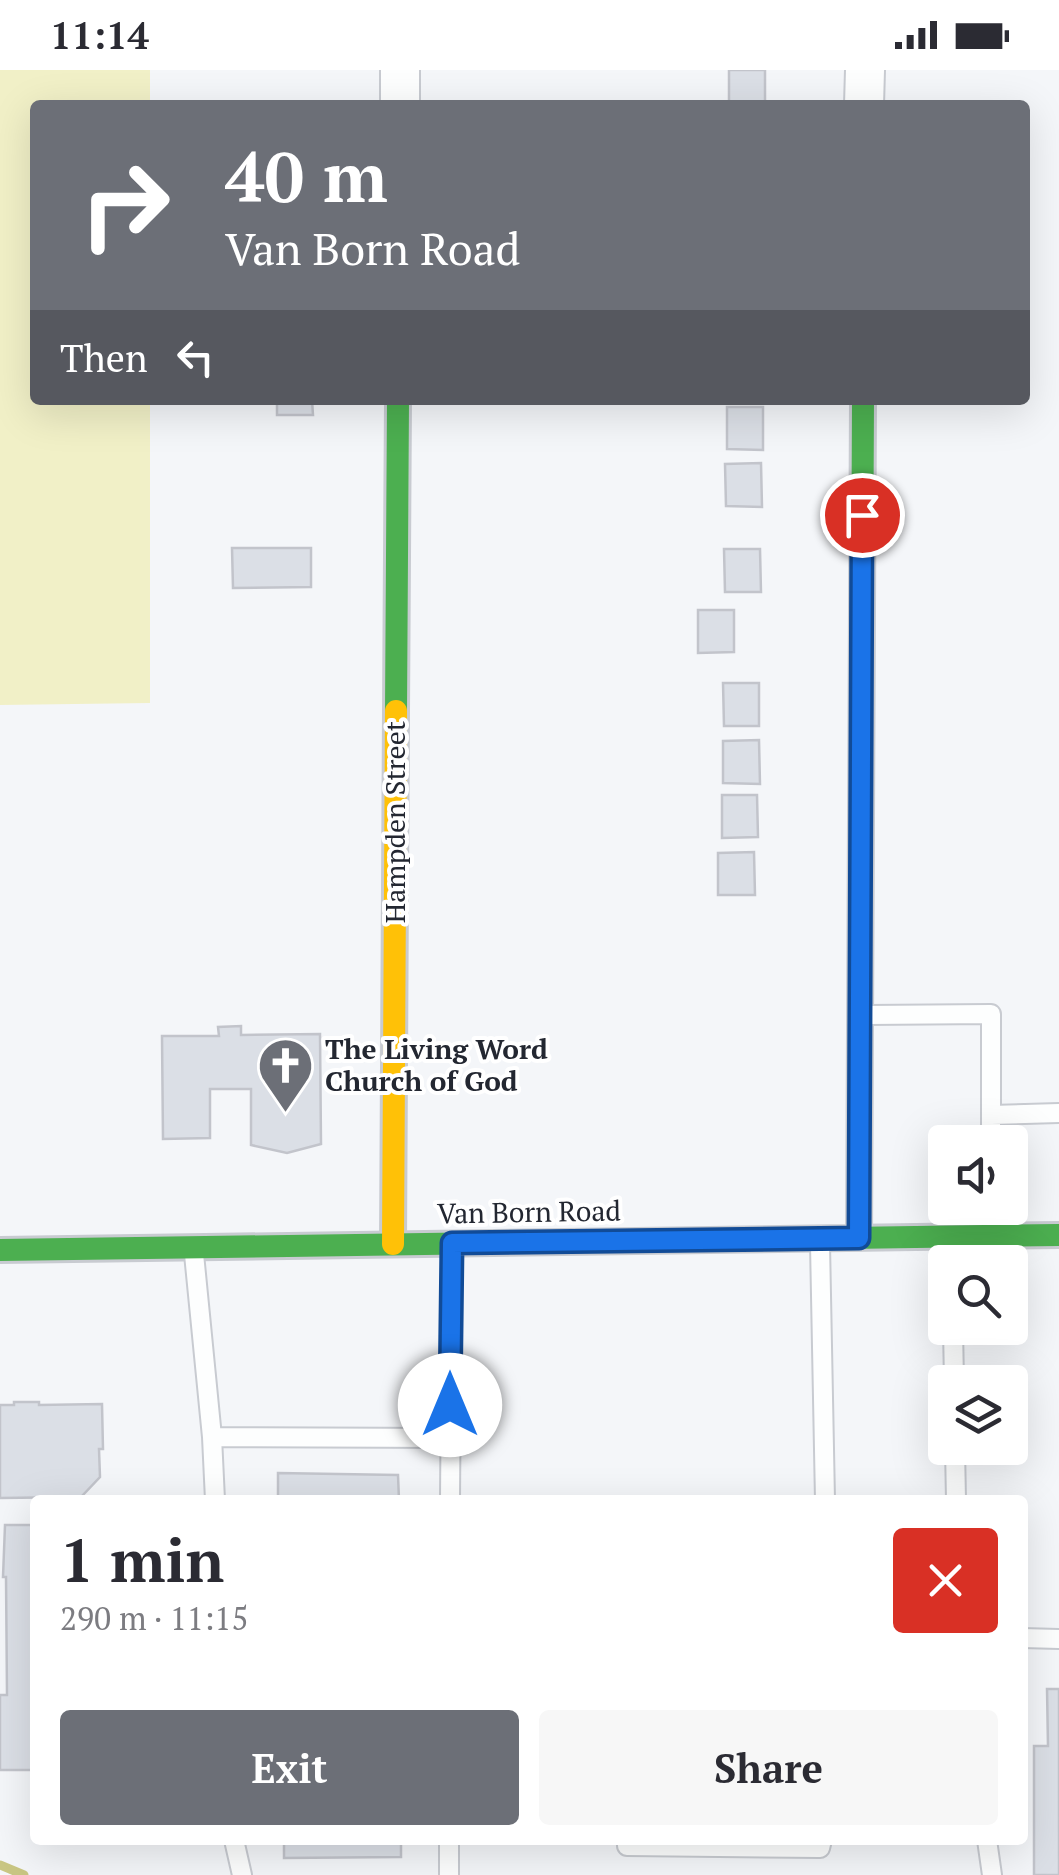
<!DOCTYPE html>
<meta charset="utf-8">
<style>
:root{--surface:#fff;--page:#f7f7f7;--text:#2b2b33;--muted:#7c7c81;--accent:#6c6f77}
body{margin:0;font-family:"PT Serif",serif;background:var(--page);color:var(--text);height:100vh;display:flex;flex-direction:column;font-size:38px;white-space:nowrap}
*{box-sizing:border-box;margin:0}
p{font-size:32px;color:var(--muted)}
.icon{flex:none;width:55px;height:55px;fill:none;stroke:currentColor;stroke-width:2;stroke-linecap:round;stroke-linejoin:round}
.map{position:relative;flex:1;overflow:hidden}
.details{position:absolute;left:30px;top:1425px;width:998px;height:350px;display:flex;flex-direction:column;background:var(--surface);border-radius:10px;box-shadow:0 10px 40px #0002}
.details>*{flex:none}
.banner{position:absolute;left:30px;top:30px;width:1000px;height:305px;border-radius:10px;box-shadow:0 10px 40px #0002;background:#6c6f77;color:#fff;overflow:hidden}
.buttons{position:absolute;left:928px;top:1055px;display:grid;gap:20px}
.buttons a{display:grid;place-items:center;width:100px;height:100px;border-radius:10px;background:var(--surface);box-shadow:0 10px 40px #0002;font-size:50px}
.pin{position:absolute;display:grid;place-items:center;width:85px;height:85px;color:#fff;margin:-42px;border:5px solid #fff;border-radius:50%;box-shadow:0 2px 10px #0007}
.me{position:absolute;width:110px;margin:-55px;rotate:0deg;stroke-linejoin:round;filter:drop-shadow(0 0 8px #0008)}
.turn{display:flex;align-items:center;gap:35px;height:210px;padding:0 30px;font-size:45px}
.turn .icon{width:130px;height:130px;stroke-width:2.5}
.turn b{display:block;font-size:70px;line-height:85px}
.then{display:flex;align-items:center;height:95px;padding:0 30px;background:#0003;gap:20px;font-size:38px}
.round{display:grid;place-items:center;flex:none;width:105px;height:105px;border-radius:10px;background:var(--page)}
.summary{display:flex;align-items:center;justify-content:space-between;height:170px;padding:0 30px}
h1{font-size:60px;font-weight:800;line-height:75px}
.action{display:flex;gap:20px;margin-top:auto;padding:20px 30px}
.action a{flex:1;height:115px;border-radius:10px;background:var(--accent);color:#fff;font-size:40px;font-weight:800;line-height:115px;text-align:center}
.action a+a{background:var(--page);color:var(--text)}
.status{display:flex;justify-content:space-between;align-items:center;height:70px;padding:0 50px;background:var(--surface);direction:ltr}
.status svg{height:28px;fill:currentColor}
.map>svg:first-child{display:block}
.green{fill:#f1f0c7}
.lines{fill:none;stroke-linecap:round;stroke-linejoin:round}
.stream{stroke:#c9c683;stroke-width:9}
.building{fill:#dbdfe6;stroke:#c2c4cb;stroke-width:2.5}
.lane-casing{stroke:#c8cbd1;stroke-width:22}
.street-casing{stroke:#c8cbd1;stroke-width:42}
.fast-casing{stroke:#c8cbd1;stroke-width:28}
.slow-casing{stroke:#c8cbd1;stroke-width:28}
.lane{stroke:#fdfefe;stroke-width:18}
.street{stroke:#fdfefe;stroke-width:38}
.fast{stroke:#4caf50;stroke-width:22}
.slow{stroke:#ffc107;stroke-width:22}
.route-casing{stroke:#114b97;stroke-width:25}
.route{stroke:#1a73e8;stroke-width:18}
.labels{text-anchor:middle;stroke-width:8;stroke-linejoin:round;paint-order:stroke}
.street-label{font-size:28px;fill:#232731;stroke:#fff}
.poi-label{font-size:28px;font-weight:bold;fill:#232731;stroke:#fff;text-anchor:start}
</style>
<div class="status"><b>11:14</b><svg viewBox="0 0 49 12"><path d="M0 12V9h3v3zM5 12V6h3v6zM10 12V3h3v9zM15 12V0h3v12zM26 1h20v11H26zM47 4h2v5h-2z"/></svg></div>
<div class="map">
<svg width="1059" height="1805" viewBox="0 0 1059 1805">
<rect width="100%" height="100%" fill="#f4f6f9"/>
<path class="green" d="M0 0H150V35H35V330H150V633L0 635Z"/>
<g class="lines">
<path class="stream" d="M0 1795 24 1805"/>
</g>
<path class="building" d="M729 0H765V33L729 34Z
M277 330H312L313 345H277Z
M727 337H763V380L727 379Z
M761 393 762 437 726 436 725 394Z
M232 478H311V517L233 518Z
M724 479H760L761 522H725Z
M698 540H734V582L698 583Z
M723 613H759V656H724Z
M759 670 760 714 723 713V671Z
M722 725H757L758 767 722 768Z
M754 782 755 825H718V783Z
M241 956V965L320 964 321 1074 287 1083 251 1075V1019H210V1068L163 1069 162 966H219L218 957Z
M14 1332H39V1335L102 1334 103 1379H99L100 1407 81 1427 0 1428V1335H14Z
M278 1403 398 1405 399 1430H278Z
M5 1455H35V1700H0V1625H7L6 1507H3Z
M1047 1619H1059V1805H1034V1676H1048Z
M284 1770H401V1787L284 1788Z"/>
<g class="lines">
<defs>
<path id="lane" d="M867 945 991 944V1045
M991 1072V1045L1059 1043
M820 1174 825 1430
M194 1184 212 1367
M953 1258 954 1312
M955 1378 956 1430
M215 1430 212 1367 451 1368
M450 1430 452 1179
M1022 1568 1059 1569
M234 1770 242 1805
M627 1770V1776L820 1778 822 1770
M987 1770 992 1805
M449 1805V1770"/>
<path id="street" d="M400 35V0
M864 35 865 0"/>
<path id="fast" d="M396 641 398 330
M859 1168 863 330
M0 1180 1059 1165"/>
<path id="slow" d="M393 1174 396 641"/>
</defs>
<use href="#lane" class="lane-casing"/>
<use href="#street" class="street-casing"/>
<use href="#fast" class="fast-casing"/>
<use href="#slow" class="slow-casing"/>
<use href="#lane" class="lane"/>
<use href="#street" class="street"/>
<use href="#fast" class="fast"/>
<use href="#slow" class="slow"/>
</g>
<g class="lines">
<defs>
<path id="route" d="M450 1335 452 1173 859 1168 862 445"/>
</defs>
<use href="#route" class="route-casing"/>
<use href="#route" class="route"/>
</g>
<defs>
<symbol id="church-pin" viewBox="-11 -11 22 30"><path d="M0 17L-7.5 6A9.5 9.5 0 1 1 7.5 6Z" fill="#6c6f77" stroke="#fff"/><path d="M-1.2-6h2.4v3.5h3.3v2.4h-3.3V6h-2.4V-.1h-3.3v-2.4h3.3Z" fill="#fff"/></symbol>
</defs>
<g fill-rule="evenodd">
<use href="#church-pin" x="254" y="964" width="63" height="86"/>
</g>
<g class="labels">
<g class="street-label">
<text transform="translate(395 752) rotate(-90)" y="10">Hampden Street</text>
<text transform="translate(529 1142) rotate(-1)" y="10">Van Born Road</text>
</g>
<g class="poi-label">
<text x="325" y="989">The Living Word<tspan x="325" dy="32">Church of God</tspan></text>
</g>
</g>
</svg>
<div class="buttons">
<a><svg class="icon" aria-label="sound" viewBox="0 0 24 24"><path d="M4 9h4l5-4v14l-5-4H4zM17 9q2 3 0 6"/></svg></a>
<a><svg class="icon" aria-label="search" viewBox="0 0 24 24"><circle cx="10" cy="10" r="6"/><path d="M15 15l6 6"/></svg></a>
<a><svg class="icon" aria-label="layers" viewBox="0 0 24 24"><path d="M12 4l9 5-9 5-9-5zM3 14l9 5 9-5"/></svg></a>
</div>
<div class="pin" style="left:862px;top:445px;background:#d93025"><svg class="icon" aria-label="arrive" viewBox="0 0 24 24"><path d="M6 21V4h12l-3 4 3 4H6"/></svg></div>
<svg class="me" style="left:450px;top:1335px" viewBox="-20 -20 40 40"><circle r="19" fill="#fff"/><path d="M0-13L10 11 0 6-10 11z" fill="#1a73e8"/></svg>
<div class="banner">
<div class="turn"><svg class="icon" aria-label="right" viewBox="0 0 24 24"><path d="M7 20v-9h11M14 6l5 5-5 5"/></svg><div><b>40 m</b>Van Born Road</div></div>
<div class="then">Then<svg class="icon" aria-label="left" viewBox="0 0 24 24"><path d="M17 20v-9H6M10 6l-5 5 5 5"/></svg></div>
</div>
<section class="details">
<div class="summary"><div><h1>1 min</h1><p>290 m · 11:15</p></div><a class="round" style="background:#d93025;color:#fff"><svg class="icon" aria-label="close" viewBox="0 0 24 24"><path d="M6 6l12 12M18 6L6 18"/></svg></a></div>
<div class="action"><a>Exit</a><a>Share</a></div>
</section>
</div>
